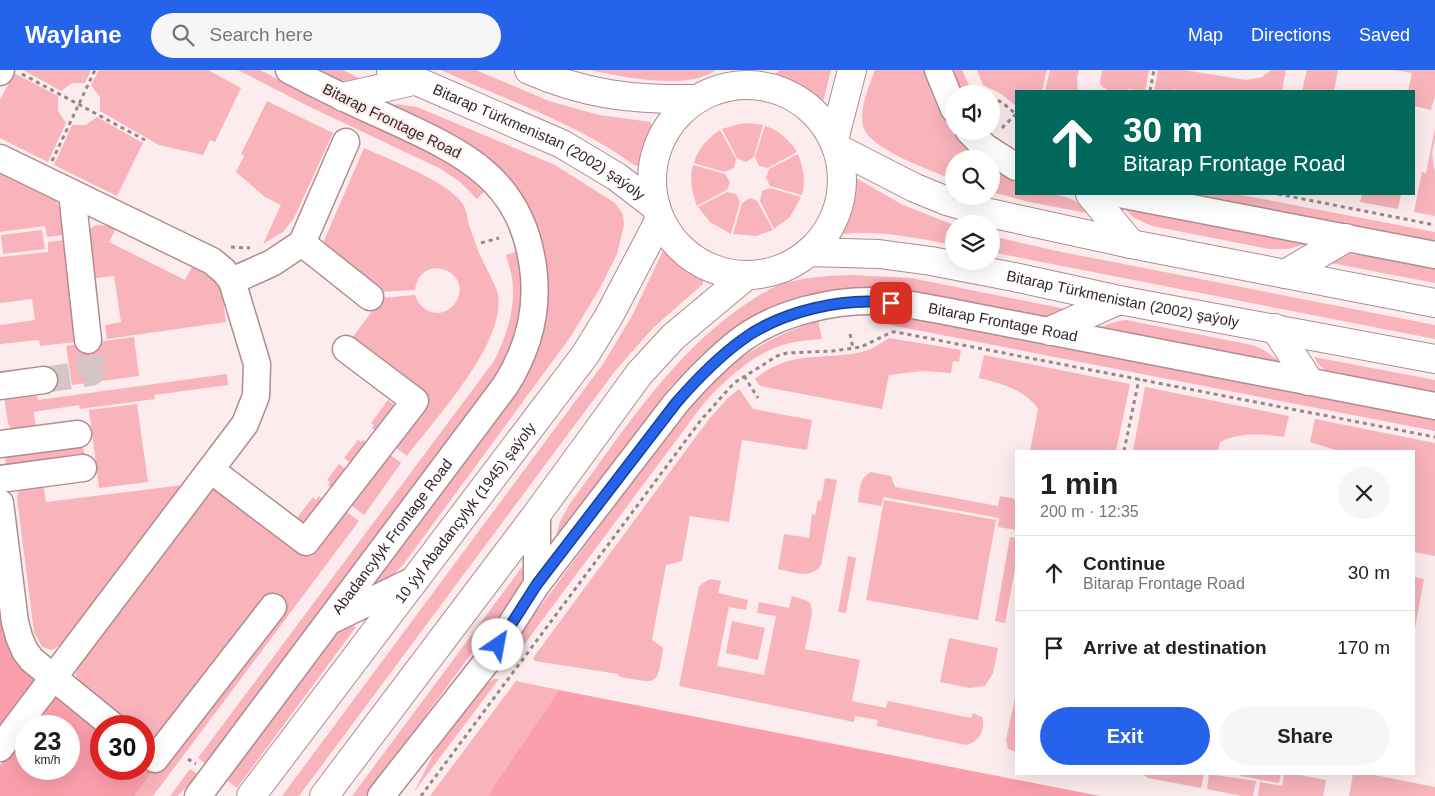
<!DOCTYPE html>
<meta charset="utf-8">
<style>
:root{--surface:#fff;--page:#f6f6f6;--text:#222;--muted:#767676;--line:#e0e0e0;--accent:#2563eb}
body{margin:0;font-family:Arial,sans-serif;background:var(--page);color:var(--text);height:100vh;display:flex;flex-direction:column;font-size:19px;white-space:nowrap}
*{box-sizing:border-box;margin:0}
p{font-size:16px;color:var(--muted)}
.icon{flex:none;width:28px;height:28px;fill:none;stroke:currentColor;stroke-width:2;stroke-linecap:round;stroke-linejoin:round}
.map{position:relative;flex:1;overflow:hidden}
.drawer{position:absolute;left:1015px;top:380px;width:400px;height:325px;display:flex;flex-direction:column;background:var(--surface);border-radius:0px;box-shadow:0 5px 20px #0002}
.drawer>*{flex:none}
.hud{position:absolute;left:1015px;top:20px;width:400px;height:105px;border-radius:0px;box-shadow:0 5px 20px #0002;background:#00695c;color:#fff;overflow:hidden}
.fabs{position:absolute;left:945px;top:15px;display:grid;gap:10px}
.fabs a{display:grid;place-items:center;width:55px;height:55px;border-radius:50%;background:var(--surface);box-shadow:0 5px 20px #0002;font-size:25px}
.speed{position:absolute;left:15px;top:645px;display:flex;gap:10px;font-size:25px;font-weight:700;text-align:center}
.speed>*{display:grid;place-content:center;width:65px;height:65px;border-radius:50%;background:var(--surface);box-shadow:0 5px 20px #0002;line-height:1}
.speed small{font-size:12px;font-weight:400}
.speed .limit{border:8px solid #d22;background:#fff;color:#111}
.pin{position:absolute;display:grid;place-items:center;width:42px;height:42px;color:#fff;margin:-21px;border-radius:10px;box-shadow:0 2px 8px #0006}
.me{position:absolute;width:55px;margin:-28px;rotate:33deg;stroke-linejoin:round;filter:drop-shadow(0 0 4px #0008)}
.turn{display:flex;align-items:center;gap:18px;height:105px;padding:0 25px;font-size:22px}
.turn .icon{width:65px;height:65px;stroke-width:2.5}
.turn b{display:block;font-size:35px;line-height:42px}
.round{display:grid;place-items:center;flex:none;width:52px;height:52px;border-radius:26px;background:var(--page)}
.overview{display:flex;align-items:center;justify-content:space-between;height:85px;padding:0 25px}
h1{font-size:30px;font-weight:600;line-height:38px}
.action{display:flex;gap:10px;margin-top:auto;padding:10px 25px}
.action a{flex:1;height:58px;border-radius:30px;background:var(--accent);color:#fff;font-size:20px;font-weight:600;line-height:58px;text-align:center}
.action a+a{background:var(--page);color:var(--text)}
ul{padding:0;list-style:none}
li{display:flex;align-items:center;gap:15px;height:75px;padding:0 25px;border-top:1px solid var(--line)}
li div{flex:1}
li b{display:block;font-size:19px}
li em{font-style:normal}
header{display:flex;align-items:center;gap:30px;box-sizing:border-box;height:70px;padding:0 25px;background:var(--accent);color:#fff}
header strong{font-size:24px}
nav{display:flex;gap:28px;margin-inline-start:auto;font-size:18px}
.search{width:350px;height:45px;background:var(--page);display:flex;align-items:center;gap:12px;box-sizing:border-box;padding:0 18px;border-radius:28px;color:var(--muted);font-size:19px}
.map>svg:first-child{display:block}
.green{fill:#f8b3bb}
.forest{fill:#fc9fac}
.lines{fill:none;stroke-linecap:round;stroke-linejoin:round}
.minor-tunnel{stroke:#d5c5c6;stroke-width:26;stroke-dasharray:26 13;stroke-linecap:butt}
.minor-casing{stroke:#b08b8f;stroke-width:29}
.major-casing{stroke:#b08b8f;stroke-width:30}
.path{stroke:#978788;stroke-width:3;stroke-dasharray:4 4;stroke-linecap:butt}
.minor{stroke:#fff;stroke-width:26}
.major{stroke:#fff;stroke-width:28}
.route-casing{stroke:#184099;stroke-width:12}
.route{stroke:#2563eb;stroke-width:9}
.labels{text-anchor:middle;stroke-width:4.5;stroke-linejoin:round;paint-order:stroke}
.street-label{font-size:15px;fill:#362729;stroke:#fdeced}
</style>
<header>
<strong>Waylane</strong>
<div class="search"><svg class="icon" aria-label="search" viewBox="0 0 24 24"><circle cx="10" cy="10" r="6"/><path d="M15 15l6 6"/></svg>Search here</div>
<nav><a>Map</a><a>Directions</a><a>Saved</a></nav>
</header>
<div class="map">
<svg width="1435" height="726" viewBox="0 0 1435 726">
<rect width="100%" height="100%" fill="#fdeced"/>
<path class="green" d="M23 0H91L85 13H72L61 21Z
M99 0H208L241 18 215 72 210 70 203 85 159 75 100 41V27L91 15Z
M238 0H260L312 27 438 86 468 105 484 122 477 129 460 112 441 99 308 36Z
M316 0H343L361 9 360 11H342Z
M441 0H476L549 31 577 39 599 45 651 52 652 59 644 77 640 94 637 96 634 95C575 52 506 30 441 0Z
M590 0H716C686 21 624 7 590 0Z
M780 0H831L823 32 811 22 775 4Z
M875 0H924C933 34 951 65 977 89H954V110C933 101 868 79 863 56 859 39 869 16 875 0Z
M950 0H962L973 24H959Z
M977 0H1047L1042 21H1016V36L1000 23 983 15Z
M1050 0H1079L1077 9 1078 21H1045Z
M1102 0H1149L1145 21 1128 19 1127 21C1118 21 1106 23 1100 14Z
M1158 0H1184L1246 10 1262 7 1271 0H1286L1282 21H1184L1173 19V21H1154Z
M1307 0H1338L1334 21H1302Z
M1395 0H1435V28L1434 29 1431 40 1414 36V21H1408L1412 3Z
M14 3 58 26V41L66 53 48 92 0 68V30Z
M267 31 333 63 294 148 283 162 263 174 281 135 265 127 236 102 244 86 241 84Z
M397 34 417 37 555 95 615 133 623 144 624 155 617 184 600 218 571 266 403 495 391 507 372 517 520 314 541 271 547 232 476 80 448 62 397 39 395 35Z
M97 47 143 73 117 126 54 95 72 55H86Z
M749 53 763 55 754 87 746 92 737 88 722 59 739 54Z
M765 56C779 60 789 70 797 82L768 98 759 96 755 87Z
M1435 58V69L1432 84 1435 103V146L1414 142 1422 102 1426 103Z
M720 60 736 89 734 98 725 102 694 93C698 78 708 68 720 60Z
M364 78C389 89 448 112 462 133 467 139 467 148 469 155 472 164 476 174 479 183 484 195 496 214 498 225 506 273 435 349 407 386L394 376 428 331 349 272 382 228 415 225C419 238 432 247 446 241 451 238 454 235 457 230 472 201 421 181 415 220L381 222 380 219 323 173Z
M798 84C803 97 806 111 802 125L770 116 766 108 769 99Z
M693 95 725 104 730 112 727 120 697 136C692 123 689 108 693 95Z
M991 99 1016 113V124C1039 124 1073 120 1087 143L1029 132 991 122Z
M0 104 56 131 60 139 63 165 47 167 45 156 0 162Z
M856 108 903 135 954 155V175C917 168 880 160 843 164 852 147 855 127 856 108Z
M770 118 801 127 790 147 774 159 760 131 762 121Z
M727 122 736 124 740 132 731 164 710 152 698 137Z
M1174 124H1236L1435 162V174Z
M1362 124H1401L1398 139 1360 132Z
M750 128 757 131 773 160 756 166 733 164 742 133Z
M1124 138 1306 174 1288 179H1269L1152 156 1134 148Z
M97 155 108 156 115 160 109 172 185 210 192 197C223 212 222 220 226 252L107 269 105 255 121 252 114 206 89 209 87 162 94 156Z
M42 160 45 179 3 184 1 165Z
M991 166 1062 182 1435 255V269L991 182Z
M64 170 76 272 40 276 39 270 0 274V255L35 250 32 229 0 233V187L48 182V172Z
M664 179 686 199 703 210V214L653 258 615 301 299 726H282L603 294 632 246Z
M516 182C526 222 521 260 502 296L207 695 198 688 494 291C507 266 516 237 512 208 511 201 508 193 506 185Z
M1349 184 1359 185 1435 199V213L1331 193Z
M850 205 911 208 1071 240 1049 247 1037 246 924 224 738 257 702 284 670 317 554 473 560 452 569 435C621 365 668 289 740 238 752 230 765 221 779 215 802 207 826 206 850 205Z
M900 244 1435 348V361L885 254 886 245Z
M1126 250 1252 275 1264 280 1280 292 1098 258 1118 251Z
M818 251 822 269C809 270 795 271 783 275 754 283 724 311 704 333L517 584 515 579 518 566C553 520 587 473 622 426 680 347 718 281 818 251Z
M134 267 139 306 72 315 66 276Z
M889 268 961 280 959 292 953 291 951 303 922 301 889 305 882 339 760 316 755 309C792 278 824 292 865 281 874 279 882 272 889 268Z
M984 285 1130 314 1116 381H1030L1038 339C1026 320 1000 313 979 308Z
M1314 287 1435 310V323L1327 302 1318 294Z
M227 304 228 315 154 325 155 329 80 339 79 335 34 342 36 360 13 362 8 354 4 326 36 322 38 330Z
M1145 317 1289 346 1284 367C1262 364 1241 362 1220 372L1218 381H1133Z
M739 319 753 339 812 350 807 380 742 370 729 452 690 446 682 491 666 495 652 570 663 578C657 618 658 613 620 607L618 604 535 591 533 588 709 349 727 329Z
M388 330 399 339 380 364 372 358 374 355 371 353Z
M137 334 148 412 99 418 89 340Z
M1315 349 1435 373V486L1414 482V381H1339L1310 372Z
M358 370 361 372 363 370 371 376 355 396 344 388Z
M82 371 85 388 7 395 5 390 6 385Z
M388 383 401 393 364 445 348 433Z
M339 394 350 402 335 422 328 415 330 412 327 410Z
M871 402 891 406 895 417 998 436 1000 426 1016 429V460L998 457 999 448 884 427 881 436 858 432C860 419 859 408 871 402Z
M825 408 837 410 821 495C811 510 793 502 778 499L784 464 809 468 812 444 815 445 818 430 821 431Z
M43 412 46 432 183 415 62 574 52 580 42 577 34 562 17 428 19 419Z
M217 414 306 484 343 439 359 451 153 726H134L278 539 158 676 144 665V656H133L83 617 75 605 81 589Z
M319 426 327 433 307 458 296 449 313 427 316 430Z
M884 430 996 450 978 550 866 530Z
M1010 467 1016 468V493L1005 553 995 551Z
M848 486 856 488 846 543 838 542Z
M522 497C526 505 521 515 517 522L366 726H352Z
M1414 507 1424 509 1414 564Z
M710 509 721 511 718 523 748 530 746 540 729 537 717 596 764 605 776 546 757 543 759 532 789 538 792 526 808 531 811 535 812 543 805 579 860 590 852 631 886 638 888 631 971 648 973 643 982 647C986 660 979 672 966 675L877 656 878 650 855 646 854 652 679 616 699 517 703 513Z
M732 551 765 558 758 590 726 583Z
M353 556 356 557 237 718 227 710 331 570 341 561Z
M949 568 998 578 993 603 985 616 970 618 940 612Z
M494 609H499L414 722 437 677 481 618Z
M516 611 559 620 487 726H430Z
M1016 623V682L1008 679 1006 670Z
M190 699 199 705 177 726H170Z
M1142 704H1204L1201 718 1148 708Z
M1209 704 1256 711 1253 726H1241L1207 719Z
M1241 704H1281L1279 713 1240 706Z
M1284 704H1295L1326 710 1323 726H1258L1260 712 1282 716Z
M1353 704H1369L1435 717V726H1349Z"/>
<path class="forest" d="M0 501 34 611 0 661Z
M559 620 1100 726H487Z
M56 624 101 659V699H144V691L154 700 134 726H0V695L26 662V699H69V656H31Z"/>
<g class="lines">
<path class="minor-tunnel" d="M44 310 91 303 88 270"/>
<defs>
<g id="minor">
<path d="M938 0 954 39"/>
<path d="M0 2 1 0"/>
<path d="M969 61 985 77 1016 97"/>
<path d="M0 88 212 191 224 201 232 211 257 294 256 326 245 354 0 678"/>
<path d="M72 123 88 270"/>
<path d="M1119 124 1435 185"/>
<path d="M302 173 370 227"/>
<path d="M232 211 272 193 302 173 346 72"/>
<path d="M0 316 44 310"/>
<path d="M0 374 78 364"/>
<path d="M211 400 306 472 415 331 346 279"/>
<path d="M0 409 83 398"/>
<path d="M0 433 15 552 19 567 25 581 32 590 113 656"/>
<path d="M537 444V514"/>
<path d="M334 549 416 509"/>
<path d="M144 680 155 689 273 537"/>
<path id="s1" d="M198 726 505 316C528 280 539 240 533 197 521 107 461 82 388 48 354 33 321 17 289 0"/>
<path id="s2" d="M381 726 488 590 537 514 676 333C696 310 717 288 742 269 778 243 831 230 876 231 902 232 929 238 955 243L1435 336"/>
</g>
<g id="major">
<path id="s3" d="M391 0 562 74 617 107 656 137"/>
<path d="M529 0C586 25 634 30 696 29"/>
<circle cx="747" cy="110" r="95"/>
<path d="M343 27 413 11"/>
<path d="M834 70 852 0"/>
<path d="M837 78 915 118 947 131 985 142 1131 174 1435 233"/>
<path d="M1090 124 1131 174"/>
<path id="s4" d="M809 182 879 184 931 191 1014 207 1119 230 1435 289"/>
<path d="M1285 204 1346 168"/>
<path d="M1275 258 1309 311"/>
<path d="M1050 261 1119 230"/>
<path id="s5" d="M251 726 585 285 609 246 660 149"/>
<path d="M324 726 537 444 639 304 673 267 747 205"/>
</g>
</defs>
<use href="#minor" class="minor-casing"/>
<use href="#major" class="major-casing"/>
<path class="path" d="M22 4 145 70
M1150 21 1154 0
M983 24H984
M991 26 1004 34 1016 44
M1002 58 1016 44
M52 91 95 0
M1278 124 1435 155
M481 173 499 168
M231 177 250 178
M850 264 853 278
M744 306 758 328
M1124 381 1139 309
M188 689 196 694
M421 726 701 350 734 313 777 286 787 283 833 281 861 277 892 262H896L1435 367"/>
<use href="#minor" class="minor"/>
<use href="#major" class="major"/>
</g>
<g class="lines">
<defs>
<path id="route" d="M498 575 537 514 676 333C696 310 717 288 742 270 781 241 844 227 891 233"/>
</defs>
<use href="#route" class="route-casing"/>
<use href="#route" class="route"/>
</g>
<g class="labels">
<g class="street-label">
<text transform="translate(392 51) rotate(26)" y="5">Bitarap Frontage Road</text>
<text dy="5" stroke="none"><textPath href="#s3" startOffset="165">Bitarap Türkmenistan (2002) şaýoly</textPath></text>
<text dy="5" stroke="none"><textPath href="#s4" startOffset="318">Bitarap Türkmenistan (2002) şaýoly</textPath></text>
<text dy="5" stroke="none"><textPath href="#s2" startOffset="854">Bitarap Frontage Road</textPath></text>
<text dy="5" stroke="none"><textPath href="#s5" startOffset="355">10 ýyl Abadançylyk (1945) şaýoly</textPath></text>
<text dy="5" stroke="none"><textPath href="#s1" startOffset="324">Abadancylyk Frontage Road</textPath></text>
</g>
</g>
</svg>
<div class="fabs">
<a><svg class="icon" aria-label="sound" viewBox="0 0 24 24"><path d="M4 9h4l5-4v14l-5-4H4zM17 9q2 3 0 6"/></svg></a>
<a><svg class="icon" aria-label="search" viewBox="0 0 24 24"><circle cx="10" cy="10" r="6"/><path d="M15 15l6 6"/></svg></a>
<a><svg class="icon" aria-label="layers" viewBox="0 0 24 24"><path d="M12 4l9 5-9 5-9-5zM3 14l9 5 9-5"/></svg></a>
</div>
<div class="speed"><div>23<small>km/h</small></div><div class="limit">30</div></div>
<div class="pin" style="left:891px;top:233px;background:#d93025"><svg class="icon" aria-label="arrive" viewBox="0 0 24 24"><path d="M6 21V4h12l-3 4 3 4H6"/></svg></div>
<svg class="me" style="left:498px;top:575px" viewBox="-20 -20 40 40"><circle r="19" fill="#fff"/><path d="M0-13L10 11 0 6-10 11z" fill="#2563eb"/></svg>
<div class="hud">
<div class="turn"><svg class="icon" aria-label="ahead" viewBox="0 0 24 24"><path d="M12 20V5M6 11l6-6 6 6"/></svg><div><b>30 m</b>Bitarap Frontage Road</div></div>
</div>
<section class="drawer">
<div class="overview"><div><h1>1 min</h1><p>200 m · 12:35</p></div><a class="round"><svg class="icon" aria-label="close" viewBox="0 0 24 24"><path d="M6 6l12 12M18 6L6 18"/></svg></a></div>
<ul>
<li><svg class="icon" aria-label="ahead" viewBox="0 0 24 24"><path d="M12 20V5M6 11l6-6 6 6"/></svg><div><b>Continue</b><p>Bitarap Frontage Road</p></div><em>30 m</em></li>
<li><svg class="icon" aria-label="arrive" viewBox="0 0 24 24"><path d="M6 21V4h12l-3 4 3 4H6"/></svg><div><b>Arrive at destination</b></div><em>170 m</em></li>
</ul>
<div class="action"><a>Exit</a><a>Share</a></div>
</section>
</div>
